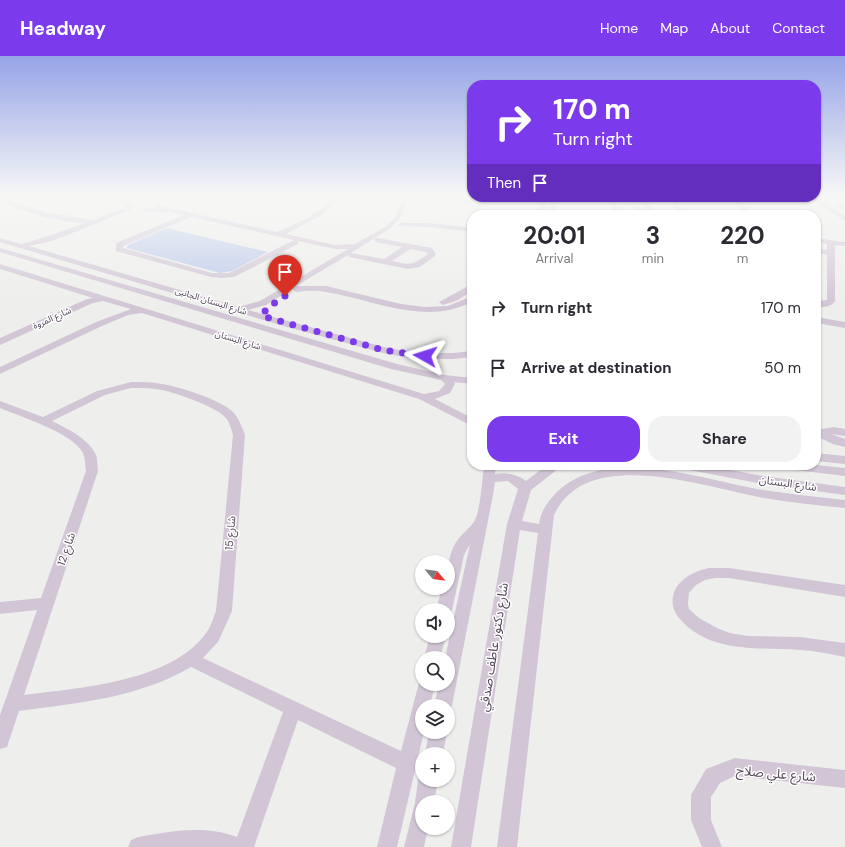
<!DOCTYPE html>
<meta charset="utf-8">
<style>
:root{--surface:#fff;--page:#f2f2f3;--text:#2b2b33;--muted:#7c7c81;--accent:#7c3aed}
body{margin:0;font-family:"DM Sans","Noto Sans Arabic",sans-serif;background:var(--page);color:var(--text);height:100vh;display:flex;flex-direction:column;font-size:15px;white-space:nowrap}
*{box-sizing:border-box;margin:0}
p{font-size:13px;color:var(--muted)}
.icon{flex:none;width:22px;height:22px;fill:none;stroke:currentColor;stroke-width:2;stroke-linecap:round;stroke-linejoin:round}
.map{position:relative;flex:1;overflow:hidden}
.drawer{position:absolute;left:467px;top:154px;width:354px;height:260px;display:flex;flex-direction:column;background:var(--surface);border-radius:16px;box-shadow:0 1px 3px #0004}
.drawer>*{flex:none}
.hud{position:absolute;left:467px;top:24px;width:354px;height:122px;border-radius:16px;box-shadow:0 1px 3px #0004;background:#7c3aed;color:#fff;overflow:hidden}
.needle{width:26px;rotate:119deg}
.tools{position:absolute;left:415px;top:499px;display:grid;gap:8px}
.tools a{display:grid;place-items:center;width:40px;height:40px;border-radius:50%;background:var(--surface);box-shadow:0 1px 3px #0004;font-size:20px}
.pin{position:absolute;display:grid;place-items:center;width:34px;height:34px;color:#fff;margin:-41px -17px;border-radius:50% 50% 50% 0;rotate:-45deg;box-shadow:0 0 4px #0007}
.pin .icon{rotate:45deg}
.me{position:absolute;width:44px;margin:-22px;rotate:276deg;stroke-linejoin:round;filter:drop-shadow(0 0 3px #0008)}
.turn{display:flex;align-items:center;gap:14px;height:84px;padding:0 20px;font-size:18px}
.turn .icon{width:52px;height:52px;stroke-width:2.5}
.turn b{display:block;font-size:28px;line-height:34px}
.then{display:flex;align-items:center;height:38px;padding:0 20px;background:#0003;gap:8px;font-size:15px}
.eta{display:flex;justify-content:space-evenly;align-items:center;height:68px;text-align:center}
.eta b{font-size:24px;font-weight:700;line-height:28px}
.primary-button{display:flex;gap:8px;margin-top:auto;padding:8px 20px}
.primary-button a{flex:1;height:46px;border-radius:16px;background:var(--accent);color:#fff;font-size:16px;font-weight:700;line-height:46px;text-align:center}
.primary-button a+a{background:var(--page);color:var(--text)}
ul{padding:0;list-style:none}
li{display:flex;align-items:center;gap:12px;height:60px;padding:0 20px}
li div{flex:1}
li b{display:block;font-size:15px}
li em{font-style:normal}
header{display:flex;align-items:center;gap:24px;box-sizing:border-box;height:56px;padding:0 20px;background:var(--accent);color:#fff}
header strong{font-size:19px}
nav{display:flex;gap:22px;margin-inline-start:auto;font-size:14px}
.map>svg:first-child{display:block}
.green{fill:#bccaeb}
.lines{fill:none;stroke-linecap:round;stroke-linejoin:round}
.minor{fill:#d2c6d6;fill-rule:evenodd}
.route{stroke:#7c3aed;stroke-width:7;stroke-dasharray:0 12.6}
.labels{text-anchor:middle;stroke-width:3;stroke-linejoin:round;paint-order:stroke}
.far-street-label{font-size:9px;fill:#544658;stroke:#fff}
.street-label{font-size:11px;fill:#544658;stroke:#fff}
.near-street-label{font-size:13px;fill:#544658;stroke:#fff}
</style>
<header>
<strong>Headway</strong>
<nav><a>Home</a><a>Map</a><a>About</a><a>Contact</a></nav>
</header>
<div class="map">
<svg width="845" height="791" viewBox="0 0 845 791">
<rect width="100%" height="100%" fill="#eeefec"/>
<path class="green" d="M167 172 268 196 232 215 220 217 127 192 128 189Z"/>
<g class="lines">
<path class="minor" d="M15 139H39L36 141 8 144 45 156 94 164 128 150 95 139C108 139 122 141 133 148L134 151 128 155 52 185 29 190 238 251 260 245 348 193H335L298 185V188L234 221 220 222 211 221 116 195V187L184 159 168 156 165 157 144 155 141 153 142 152H157L153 149 156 147 166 151 277 176 310 161 325 150 337 139H344L322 159 286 178 335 189 355 188 385 171 395 161 404 139H410L400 163 389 173 351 197 384 203 402 191 375 186V182H378L432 192 436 198 435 200 420 211 408 213 349 201 348 199 296 230H326L401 248 425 251 448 250 472 240V246C424 270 375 244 326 236 316 234 306 235 296 236L292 233 266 249 248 254 384 291 415 297H453L472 295V301L453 303H415L383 297 287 271 0 186V182L21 188 46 181 85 167C59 166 23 157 0 145V140L3 141ZM191 161 294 184 229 217H212L123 192V190ZM410 193 426 196 428 198C411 210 411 209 392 205Z
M158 139H168L146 147 143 145Z
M477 141H483L480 146 468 148 413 147 410 145 413 143 468 144 476 143Z
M538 141H544L547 155 545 159H539L540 157 525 159 532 154 540 153Z
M549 141H555L557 159H551Z
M607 141H613L621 159H615Z
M624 141H631L646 159H640Z
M636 141H643L659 159H652Z
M667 141H673L686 159H680Z
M729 141H736L754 159H747Z
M807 141H814L845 160V165Z
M839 148H845V152L837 151V149Z
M401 167H430L472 172V176L430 171 399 170 398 169Z
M816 182 845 186V190L835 189V245C830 252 824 251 816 251V245L827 244V199L816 196V192L827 194V188L816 186Z
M0 192 397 308 445 319 472 322V328L454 326 455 328 450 337 435 343 472 362V370L419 343 142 257 128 259 102 270 0 318V311L96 266 131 253 103 245 93 247 0 289V282L87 243 93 242 0 213V208L424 338 439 335 445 328 441 324 391 313 0 196Z
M472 228V235L458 244 443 249 439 246Z
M816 261 845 266V272L816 267Z
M131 326C142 326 152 326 162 328 178 330 224 345 234 357 239 363 242 371 245 379L232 555 218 586 203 602 401 695 420 623 422 622V628H435L430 650H422V676H424L397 791H377L396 712 298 664 254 791H128L131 784 138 781C172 775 204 769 237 781L283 656 191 611C138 642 78 647 19 655L7 691 0 693V659L37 554 0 558V546L41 542 86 415C85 409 85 402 83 397 73 377 21 361 0 352V345L43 361 97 335ZM131 332C141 332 151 332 162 334 176 337 217 351 226 362 230 367 231 373 233 379L216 555C213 562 211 571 206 577 171 626 79 632 24 639L98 415C97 409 98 402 95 397 86 381 68 373 52 365L105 339Z
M834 371 845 373V380L831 378 845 383V391L833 388 816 380V374H821L822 373Z
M816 397 845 400V408L816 405Z
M484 409H496L495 418C506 416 517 418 526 425L547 409H563L531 434 522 465 539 468C541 454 548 445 558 435 608 388 704 424 763 434 790 438 818 441 845 444V452C818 449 791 447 764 442 706 432 587 388 554 459L517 791H497L538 477 520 474 471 791H451L507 468 518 433 508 425 495 426 493 439 452 650 448 656V650H434L439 628H448V602H445L470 488 464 499 452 554 448 559V554H436L442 532H448C448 514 447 497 459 482 464 476 472 470 475 464 481 450 482 424 484 409Z
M678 409H704L763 420 845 431V439L763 428 684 413 680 412Z
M781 409H816L845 412V420L787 413 783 412Z
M709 512H729L845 529V541L729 522H715L705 524 696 529 689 537 688 547 689 553 699 562 717 572 730 577 748 580 800 581 845 587V601C830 598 815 595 800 594 759 591 710 598 680 563 672 554 670 543 676 532 684 520 695 515 709 512Z
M430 580H446L440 602H424Z
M429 676H447L443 698H425Z
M735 702 845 714V732L735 720 720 727 711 741V764L722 791H702L691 764V739L706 713Z
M422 717V724H438L434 746H422V772H428L424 791H404L415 747 418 724Z"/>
</g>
<linearGradient id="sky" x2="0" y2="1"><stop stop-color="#96a4e7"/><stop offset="0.56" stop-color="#f7f8f6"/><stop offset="1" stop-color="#f7f8f6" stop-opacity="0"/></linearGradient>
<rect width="845" height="250" fill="url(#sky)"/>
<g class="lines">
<path class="route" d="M285 240 267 252 262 260 383 294 425 300"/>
</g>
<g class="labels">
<g class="far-street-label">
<text transform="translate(211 245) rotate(17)" y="3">شارع البستان الجانبى</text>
<text transform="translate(52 262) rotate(-24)" y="3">شارع المروة</text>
<text transform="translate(238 284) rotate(17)" y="3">شارع البستان</text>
</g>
<g class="street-label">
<text transform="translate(788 427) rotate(8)" y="4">شارع البستان</text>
<text transform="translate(230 477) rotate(-85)" y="4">شارع 15</text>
<text transform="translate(66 493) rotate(-71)" y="4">شارع 12</text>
</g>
<g class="near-street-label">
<text transform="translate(493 591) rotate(-81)" y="5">شارع دكتور عاطف صدقي</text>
<text transform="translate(776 717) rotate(5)" y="5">شارع علي صلاح</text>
</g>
</g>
</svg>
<div class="tools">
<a><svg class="needle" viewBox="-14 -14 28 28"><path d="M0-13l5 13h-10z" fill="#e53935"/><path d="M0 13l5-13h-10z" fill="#7c7c81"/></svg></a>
<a><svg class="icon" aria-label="sound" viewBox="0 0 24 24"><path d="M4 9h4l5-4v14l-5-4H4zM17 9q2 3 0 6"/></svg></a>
<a><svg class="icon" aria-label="search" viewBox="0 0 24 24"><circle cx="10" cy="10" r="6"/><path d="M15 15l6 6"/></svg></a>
<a><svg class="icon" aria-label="layers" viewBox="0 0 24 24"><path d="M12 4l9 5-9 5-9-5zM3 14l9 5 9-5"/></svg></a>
<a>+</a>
<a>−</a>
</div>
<div class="pin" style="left:285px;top:240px;background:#d93025"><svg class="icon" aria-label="arrive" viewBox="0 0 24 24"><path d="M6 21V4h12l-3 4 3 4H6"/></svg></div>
<svg class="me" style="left:425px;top:300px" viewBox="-20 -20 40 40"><path d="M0-17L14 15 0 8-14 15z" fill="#7c3aed" stroke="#fff" stroke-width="4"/></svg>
<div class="hud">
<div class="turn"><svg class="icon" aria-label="right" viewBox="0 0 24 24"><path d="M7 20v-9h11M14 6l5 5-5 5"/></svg><div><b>170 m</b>Turn right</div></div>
<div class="then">Then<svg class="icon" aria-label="arrive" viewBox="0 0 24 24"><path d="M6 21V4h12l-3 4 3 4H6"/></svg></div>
</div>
<section class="drawer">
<div class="eta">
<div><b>20:01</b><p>Arrival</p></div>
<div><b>3</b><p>min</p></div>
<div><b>220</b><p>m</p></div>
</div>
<ul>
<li><svg class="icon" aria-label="right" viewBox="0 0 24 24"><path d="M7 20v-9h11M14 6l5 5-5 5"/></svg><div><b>Turn right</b></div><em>170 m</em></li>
<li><svg class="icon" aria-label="arrive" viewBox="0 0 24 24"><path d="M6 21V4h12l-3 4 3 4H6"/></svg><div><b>Arrive at destination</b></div><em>50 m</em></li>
</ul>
<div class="primary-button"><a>Exit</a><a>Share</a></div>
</section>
</div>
